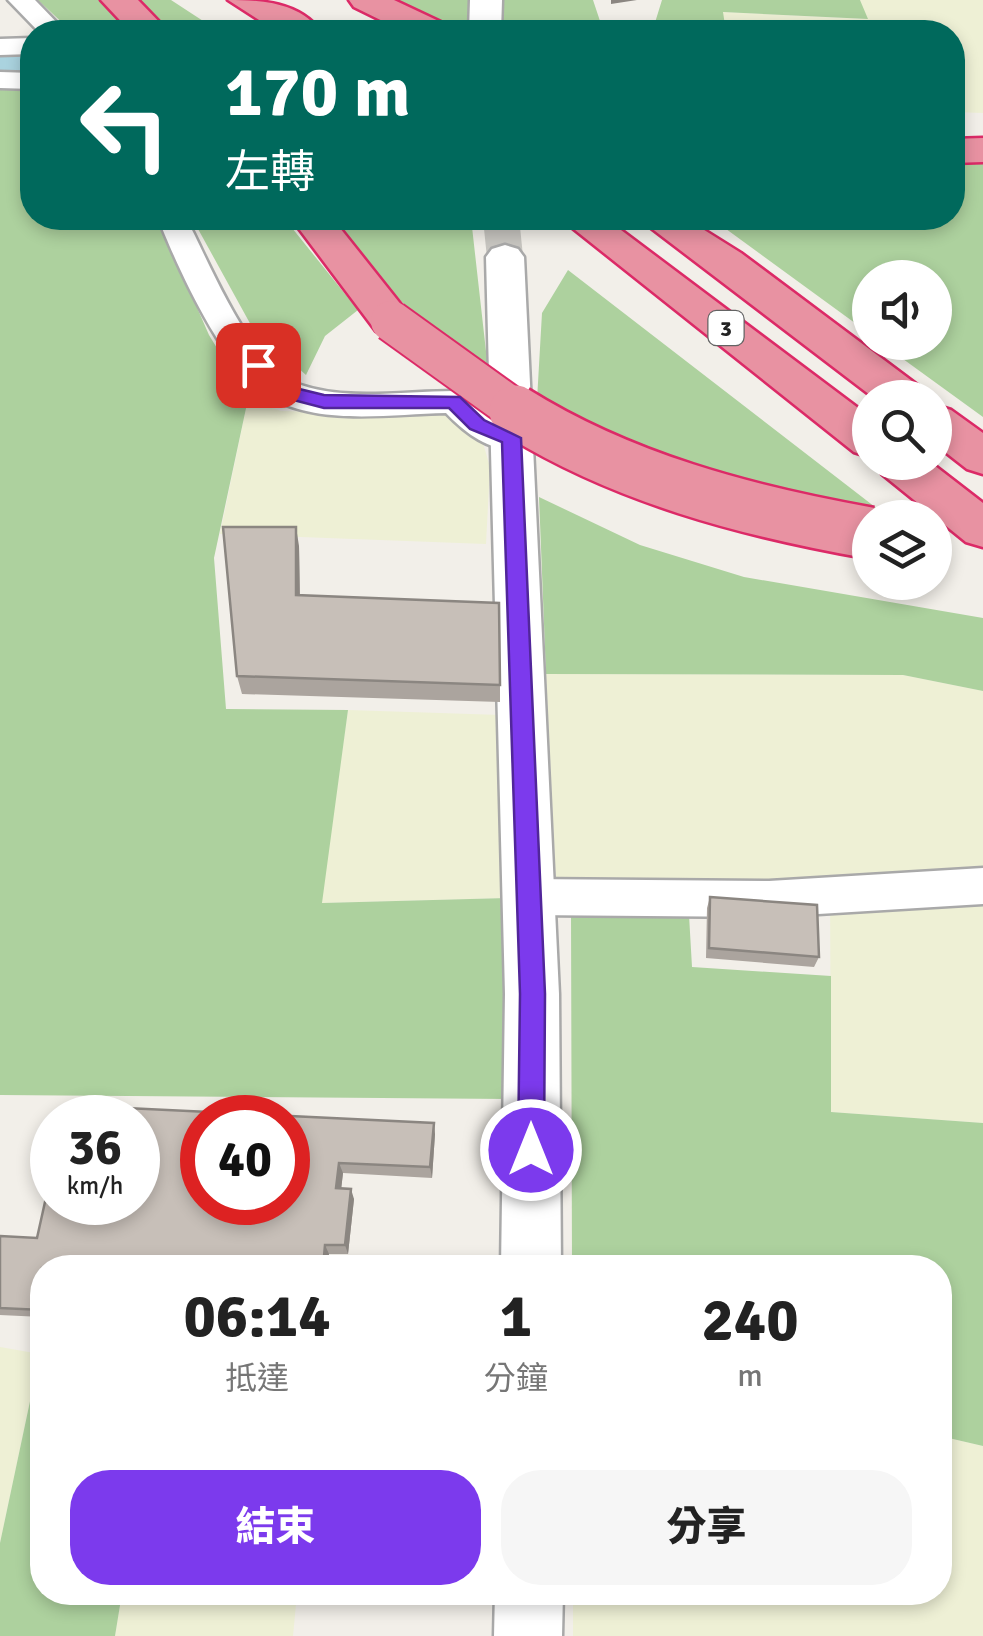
<!DOCTYPE html>
<html lang="zh-TW">
<meta charset="utf-8">
<style>
:root{--surface:#fff;--page:#f6f6f6;--text:#222;--muted:#767676;--accent:#7c3aed}
body{margin:0;font-family:Signika,"Noto Sans TC",sans-serif;background:var(--page);color:var(--text);height:100vh;display:flex;flex-direction:column;font-size:38px;white-space:nowrap}
*{box-sizing:border-box;margin:0}
p{font-size:32px;color:var(--muted)}
.icon{flex:none;width:55px;height:55px;fill:none;stroke:currentColor;stroke-width:2;stroke-linecap:round;stroke-linejoin:round}
.map{position:relative;flex:1;overflow:hidden}
.drawer{position:absolute;left:30px;top:1255px;width:922px;height:350px;display:flex;flex-direction:column;background:var(--surface);border-radius:40px;box-shadow:0 5px 15px #0003}
.drawer>*{flex:none}
.hud{position:absolute;left:20px;top:20px;width:945px;height:210px;border-radius:40px;box-shadow:0 5px 15px #0003;background:#00695c;color:#fff;overflow:hidden}
.tools{position:absolute;left:852px;top:260px;display:grid;gap:20px}
.tools a{display:grid;place-items:center;width:100px;height:100px;border-radius:50%;background:var(--surface);box-shadow:0 5px 15px #0003;font-size:50px}
.speed{position:absolute;left:30px;top:1095px;display:flex;gap:20px;font-size:50px;font-weight:700;text-align:center}
.speed>*{display:grid;place-content:center;width:130px;height:130px;border-radius:50%;background:var(--surface);box-shadow:0 5px 15px #0003;line-height:1}
.speed small{font-size:25px;font-weight:400}
.speed .limit{border:15px solid #d22;background:#fff;color:#111}
.pin{position:absolute;display:grid;place-items:center;width:85px;height:85px;color:#fff;margin:-42px;border-radius:20px;box-shadow:0 5px 15px #0006}
.me{position:absolute;width:110px;margin:-55px;rotate:0deg;stroke-linejoin:round;filter:drop-shadow(0 0 8px #0008)}
.turn{display:flex;align-items:center;gap:35px;height:210px;padding:0 40px;font-size:45px}
.turn .icon{width:130px;height:130px;stroke-width:2.5}
.turn b{display:block;font-size:70px;line-height:85px}
.eta{display:flex;justify-content:space-evenly;align-items:center;height:170px;text-align:center}
.eta b{font-size:60px;font-weight:800;line-height:70px}
.cta{display:flex;gap:20px;margin-top:auto;padding:20px 40px}
.cta a{flex:1;height:115px;border-radius:40px;background:var(--accent);color:#fff;font-size:40px;font-weight:800;line-height:115px;text-align:center}
.cta a+a{background:var(--page);color:var(--text)}
.map>svg:first-child{display:block}
.farmland{fill:#eef0d5}
.forest{fill:#add19e}
.lines{fill:none;stroke-linecap:round;stroke-linejoin:round}
.river{fill:#aad3df;fill-rule:evenodd}
.tertiary-tunnel{stroke:#c8c6c1;stroke-width:36;stroke-dasharray:36 18;stroke-linecap:butt}
.minor-casing{stroke:#a9a9a9;stroke-width:5}
.tertiary-casing{stroke:#a9a9a9;stroke-width:5}
.motorway-casing{stroke:#dc2a67;stroke-width:5}
.minor{fill:#fff;fill-rule:evenodd}
.tertiary{fill:#fff;fill-rule:evenodd}
.motorway{fill:#e892a2;fill-rule:evenodd}
.motorway-bridge-far1-casing{stroke:#dc2a67;stroke-width:44;stroke-linecap:butt}
.motorway-bridge-casing{stroke:#dc2a67;stroke-width:56;stroke-linecap:butt}
.motorway-bridge-far1{stroke:#e892a2;stroke-width:40}
.motorway-bridge{stroke:#e892a2;stroke-width:51}
.wall{fill:#aba49e}
.shaded-wall{fill:#8b8681}
.building{fill:#c7bfb8;stroke:#8b8681;stroke-width:2.5;fill-rule:evenodd}
.route{fill:#7c3aed;stroke:#51269a;stroke-width:2.5}
.labels{text-anchor:middle;stroke-width:8;stroke-linejoin:round;paint-order:stroke}
.shield{fill:#fff;stroke:#646464;stroke-width:2.5}
.shield-label{font-size:22px;font-weight:bold;fill:#222}
</style>
<div class="map">
<svg width="983" height="1636" viewBox="0 0 983 1636">
<rect width="100%" height="100%" fill="#f2efe9"/>
<path class="farmland" d="M860 0H983V113L953 112 952 32H726L722 12 867 19Z
M248 399 281 411 445 415 483 443 490 467 486 544 220 534Z
M546 674 903 675 983 691V1123L831 1112 830 882 556 883Z
M348 710 501 715 507 898 321 903Z
M0 1347 40 1354 0 1543Z
M940 1436 983 1446V1636H573V1593L940 1592Z
M122 1593H297L293 1636H115Z"/>
<path class="forest" d="M38 0H101L130 32H72Z
M140 0H171L220 32H173Z
M398 0H472L469 32H465Z
M502 0H593L603 30 653 29 662 0H860L868 19 723 12 726 32H501Z
M32 85V218H158L209 335 248 399 214 558 226 709 348 710 322 903 507 898 509 1099 0 1095V86Z
M983 159V417L881 343 935 342V278H870V334L711 218H952L953 161Z
M192 218H284L358 310 325 336 306 375 252 327Z
M327 218H471L489 378 434 338Z
M568 270 888 517 690 469 537 400 542 313Z
M539 497 640 545 744 577 983 618V691L903 675 546 674Z
M571 911 689 915 692 967 831 976V1112L983 1123V1446L940 1436V1268L572 1267Z
M40 1354 42 1592 122 1593 115 1636H0V1543Z"/>
<g class="lines">
<path class="river" d="M32 50V74L0 77V53Z"/>
<path class="tertiary-tunnel" d="M501 218 505 257"/>
<defs>
<path id="minor" d="M8 0H35L66 32H39Z
M32 38V54L0 55V39Z
M0 72 32 73V89L0 88Z
M158 218H186C210 263 250 368 301 385 349 401 405 391 454 391 469 395 474 405 486 415 500 425 519 424 528 439L523 447C494 456 465 433 446 413 390 414 322 426 271 398 224 372 177 266 158 218Z
M983 868V904L769 917 529 915 514 910 508 897 514 884 529 879 769 881Z"/>
<path id="tertiary" d="M470 0H502L501 32H469Z
M505 245 518 249 524 257 559 994 561 1268H501L505 994 486 257 492 249Z
M495 1592H563L562 1636H494Z"/>
<path id="motorway" d="M101 0H138L169 32H131Z
M228 0C260 0 300 2 321 32H278Z
M349 0H394L445 24 450 32H405L354 7Z
M983 138V162L952 163V139Z
M291 218H332L406 311 412 321 406 331 391 335 376 331Z
M560 218H605L870 417V457L854 452Z
M638 218H685L741 253 920 387 926 398H874Z
M935 405 951 410 983 433V474L967 469 935 444Z
M875 462H930L983 503V547L966 542 882 474Z"/>
</defs>
<use href="#minor" class="minor-casing"/>
<use href="#tertiary" class="tertiary-casing"/>
<use href="#motorway" class="motorway-casing"/>
<use href="#minor" class="minor"/>
<use href="#tertiary" class="tertiary"/>
<use href="#motorway" class="motorway"/>
<defs>
<path id="motorway-bridge-far1" d="M391 321 519 413"/>
<path id="motorway-bridge" d="M515 411C622 478 746 511 870 533"/>
</defs>
<use href="#motorway-bridge-far1" class="motorway-bridge-far1-casing"/>
<use href="#motorway-bridge" class="motorway-bridge-casing"/>
<use href="#motorway-bridge-far1" class="motorway-bridge-far1"/>
<use href="#motorway-bridge" class="motorway-bridge"/>
</g>
<path class="wall" d="M299 546 300 595 500 685V702L242 694 237 676Z
M710 897 819 957 814 967 706 958 707 908Z
M435 1134 432 1178 343 1173 341 1189 354 1199 348 1254H329L42 1268V1317L0 1315V1236L37 1238 52 1202Z"/>
<path class="shaded-wall" d="M611 0H637L611 4Z
M296 527 299 546 300 614 296 595Z
M434 1123 435 1134 432 1178 430 1167Z
M339 1163 343 1173 340 1199 336 1188Z
M351 1189 354 1199 348 1254 345 1245Z
M325 1245 329 1254 328 1268H323Z"/>
<path class="building" d="M223 527H296V595L499 603 500 685 237 676Z
M710 897 817 905 819 957 709 948Z
M84 1106 434 1123 430 1167 339 1163 336 1188 351 1189 345 1245H325L323 1268H42V1310L0 1308V1236L37 1238 49 1184H52V1202H138V1118H81ZM202 1118H288V1202H202Z"/>
<path class="route" d="M258 359 287 386 324 395 460 397 484 420 521 438 545 994 544 1150 540 1160 531 1163 522 1160 518 1150 520 994 502 442 470 429 449 408H324L274 395 249 365Z"/>
<g class="labels">
<rect class="shield" x="708.5" y="311" width="35" height="34" rx="8"/>
<g class="shield-label">
<text x="726" y="336">3</text>
</g>
</g>
</svg>
<div class="tools">
<a><svg class="icon" aria-label="sound" viewBox="0 0 24 24"><path d="M4 9h4l5-4v14l-5-4H4zM17 9q2 3 0 6"/></svg></a>
<a><svg class="icon" aria-label="search" viewBox="0 0 24 24"><circle cx="10" cy="10" r="6"/><path d="M15 15l6 6"/></svg></a>
<a><svg class="icon" aria-label="layers" viewBox="0 0 24 24"><path d="M12 4l9 5-9 5-9-5zM3 14l9 5 9-5"/></svg></a>
</div>
<div class="speed"><div>36<small>km/h</small></div><div class="limit">40</div></div>
<div class="pin" style="left:258px;top:365px;background:#d93025"><svg class="icon" aria-label="arrive" viewBox="0 0 24 24"><path d="M6 21V4h12l-3 4 3 4H6"/></svg></div>
<svg class="me" style="left:531px;top:1150px" viewBox="-20 -20 40 40"><circle r="17" fill="#7c3aed" stroke="#fff" stroke-width="3"/><path d="M0-11L8 9 0 5-8 9z" fill="#fff"/></svg>
<div class="hud">
<div class="turn"><svg class="icon" aria-label="left" viewBox="0 0 24 24"><path d="M17 20v-9H6M10 6l-5 5 5 5"/></svg><div><b>170 m</b>左轉</div></div>
</div>
<section class="drawer">
<div class="eta">
<div><b>06:14</b><p>抵達</p></div>
<div><b>1</b><p>分鐘</p></div>
<div><b>240</b><p>m</p></div>
</div>
<div class="cta"><a>結束</a><a>分享</a></div>
</section>
</div>
